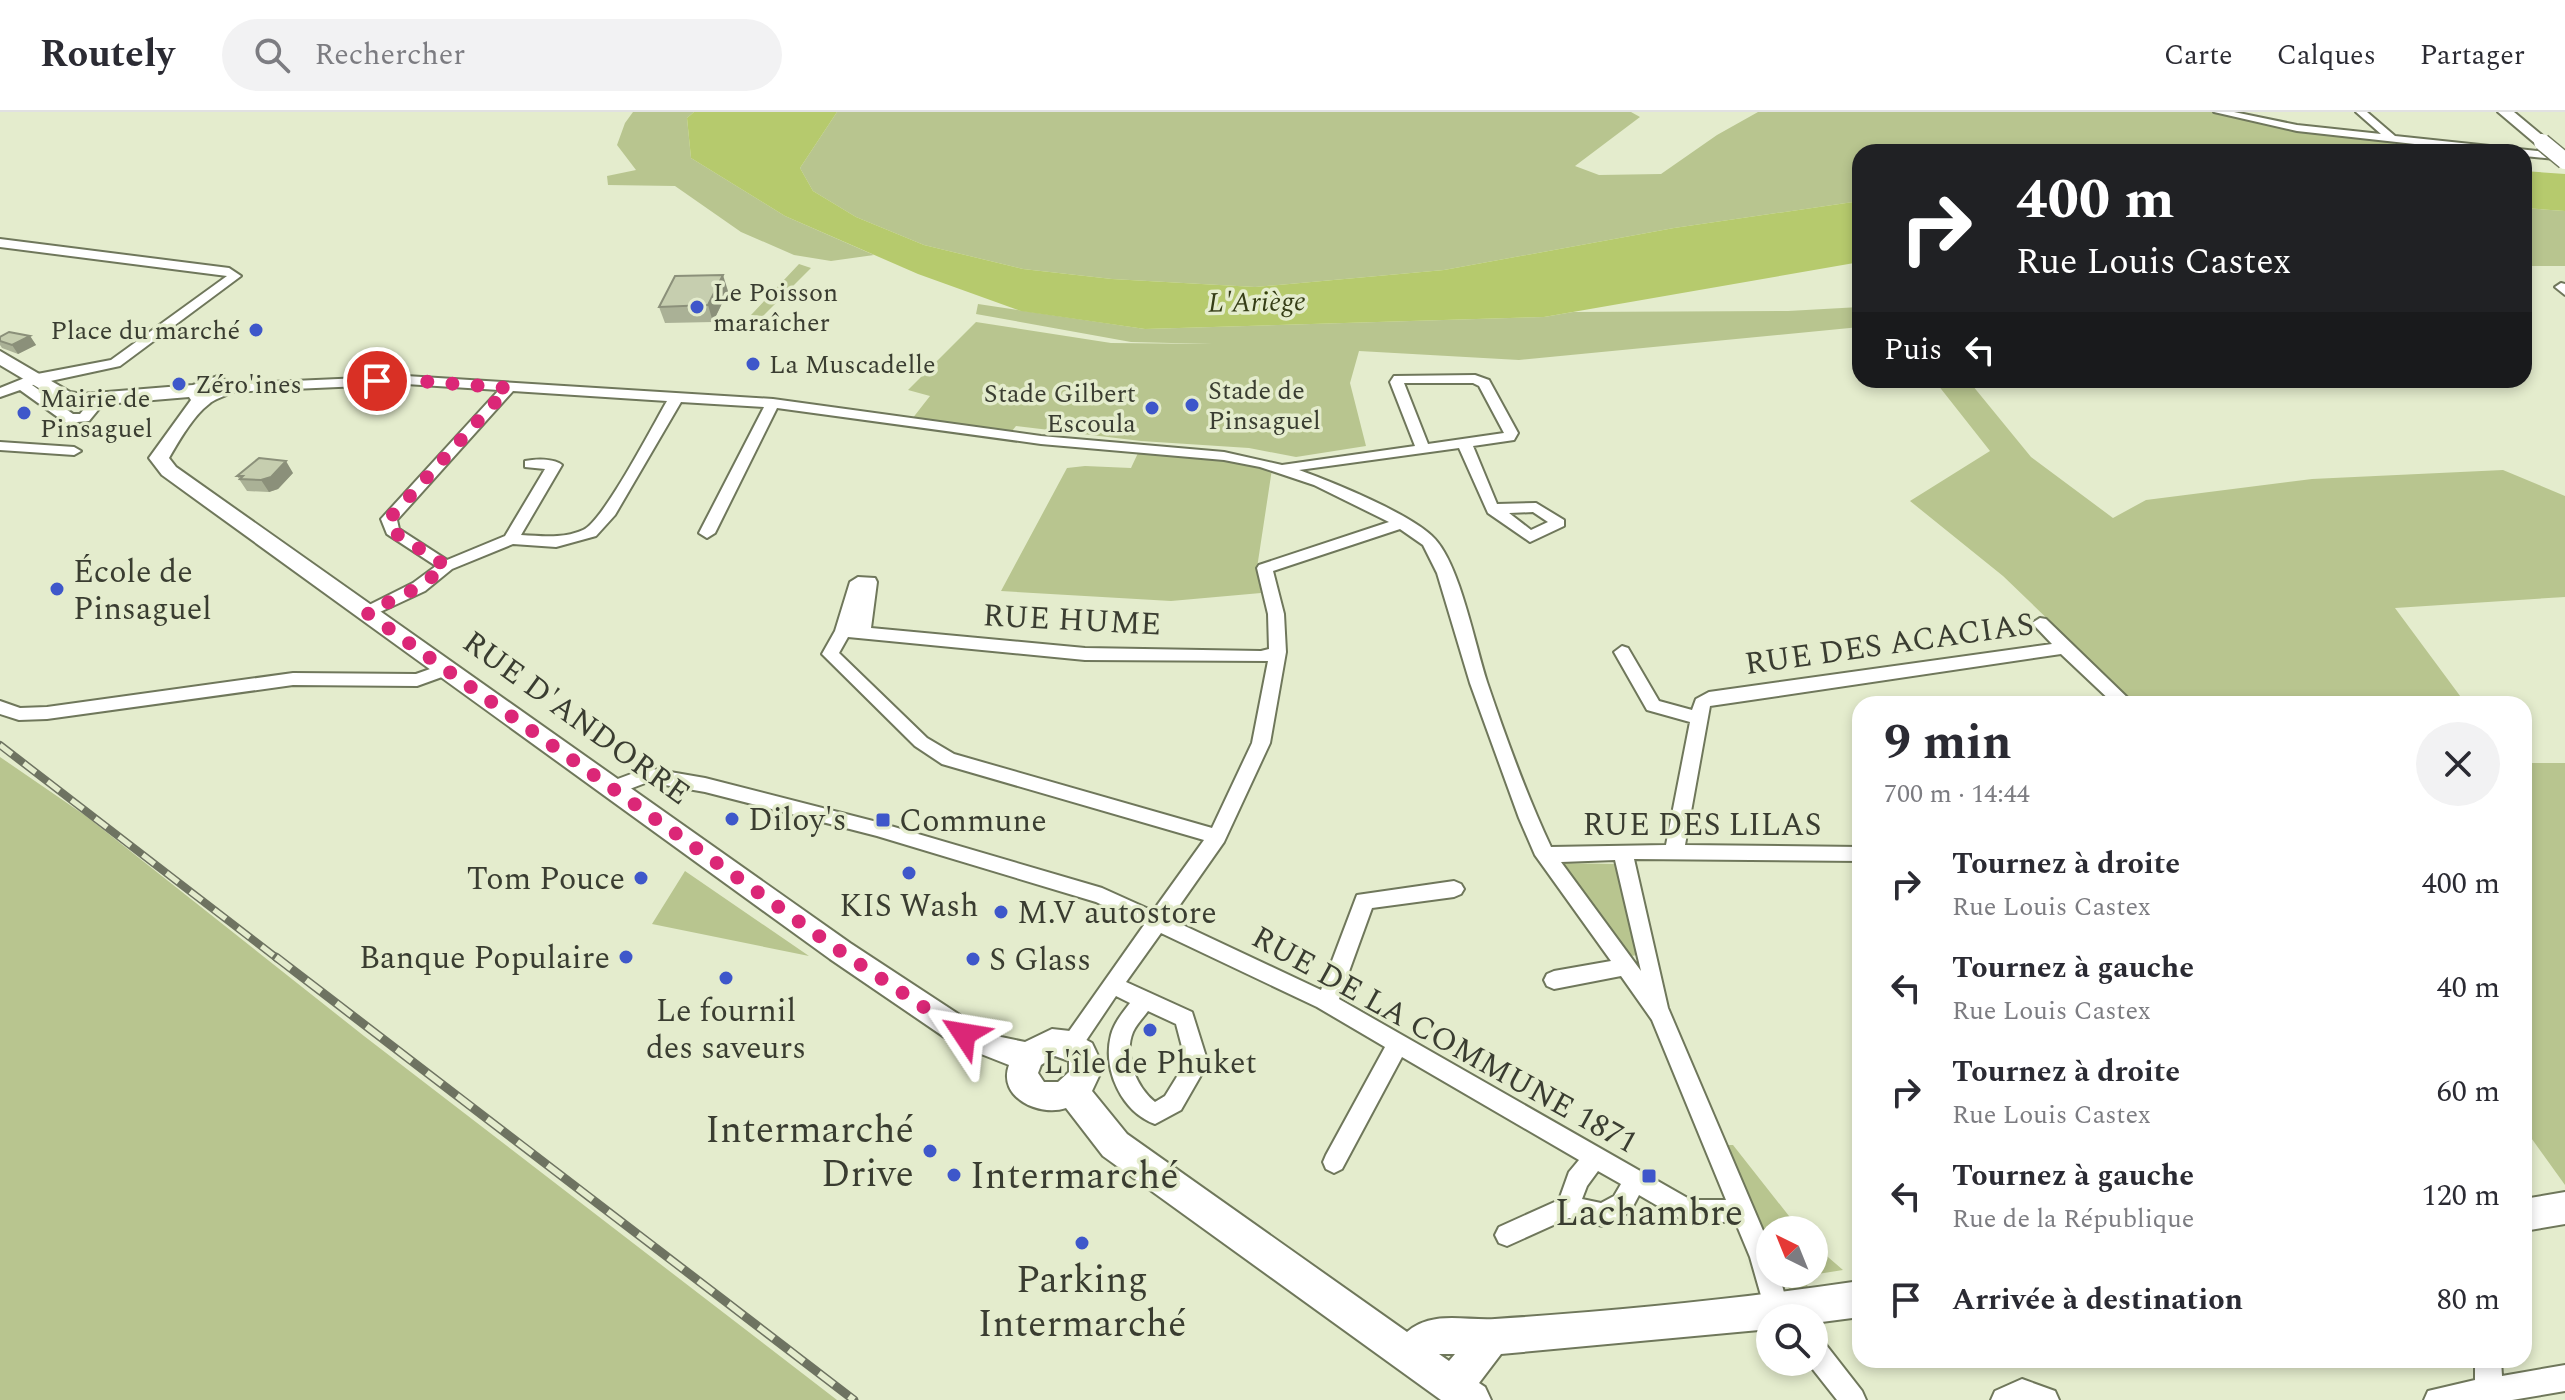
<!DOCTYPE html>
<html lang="fr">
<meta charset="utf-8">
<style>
:root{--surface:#fff;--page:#f2f2f3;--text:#2b2b33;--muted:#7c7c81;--line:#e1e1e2}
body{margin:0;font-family:Spectral,serif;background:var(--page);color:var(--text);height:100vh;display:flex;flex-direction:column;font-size:30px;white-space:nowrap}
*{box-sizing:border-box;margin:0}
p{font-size:26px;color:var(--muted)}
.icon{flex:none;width:44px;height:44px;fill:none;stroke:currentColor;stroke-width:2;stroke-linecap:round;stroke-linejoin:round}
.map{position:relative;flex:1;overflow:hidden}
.sheet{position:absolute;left:1852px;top:584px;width:680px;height:672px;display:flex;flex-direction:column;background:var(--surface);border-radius:24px;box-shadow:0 4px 12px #0003}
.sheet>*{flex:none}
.banner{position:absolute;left:1852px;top:32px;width:680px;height:244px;border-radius:24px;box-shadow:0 4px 12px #0003;background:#202124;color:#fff;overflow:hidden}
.needle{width:52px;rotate:317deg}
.tools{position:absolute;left:1756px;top:1104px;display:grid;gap:16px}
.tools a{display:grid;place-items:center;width:72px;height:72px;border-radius:50%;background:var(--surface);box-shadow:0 4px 12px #0003;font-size:40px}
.pin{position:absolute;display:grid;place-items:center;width:68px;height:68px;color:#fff;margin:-34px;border:4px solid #fff;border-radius:50%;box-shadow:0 2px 8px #0007}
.me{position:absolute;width:88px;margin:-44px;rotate:303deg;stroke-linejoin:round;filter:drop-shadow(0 0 6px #0008)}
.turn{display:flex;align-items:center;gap:28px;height:168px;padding:0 32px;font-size:36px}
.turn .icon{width:104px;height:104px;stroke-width:2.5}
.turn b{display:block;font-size:56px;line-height:68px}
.then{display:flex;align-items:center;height:76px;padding:0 32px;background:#0003;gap:16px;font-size:30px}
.round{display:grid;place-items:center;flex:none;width:84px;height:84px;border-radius:42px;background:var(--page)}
.head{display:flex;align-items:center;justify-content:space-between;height:136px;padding:0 32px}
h1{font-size:48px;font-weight:700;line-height:60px}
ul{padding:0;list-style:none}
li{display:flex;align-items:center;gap:24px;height:104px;padding:0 32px}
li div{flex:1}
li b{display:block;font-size:30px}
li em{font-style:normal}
header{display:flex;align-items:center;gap:48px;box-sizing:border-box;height:112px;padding:0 40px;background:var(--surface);border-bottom:2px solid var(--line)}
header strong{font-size:38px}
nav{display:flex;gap:44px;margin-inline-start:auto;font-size:28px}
.search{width:560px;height:72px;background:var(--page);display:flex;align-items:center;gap:20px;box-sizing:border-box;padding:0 28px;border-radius:44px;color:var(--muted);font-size:30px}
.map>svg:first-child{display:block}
.green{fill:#b8c58f}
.water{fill:#b6ca6d}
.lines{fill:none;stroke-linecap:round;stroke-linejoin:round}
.street-casing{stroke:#6f775b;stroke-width:4}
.secondary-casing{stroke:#6f775b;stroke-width:4}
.street{fill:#fff;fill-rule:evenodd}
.secondary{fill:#fff;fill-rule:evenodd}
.rail-far1-casing{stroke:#6e7361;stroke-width:8}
.rail-casing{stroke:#6e7361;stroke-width:9}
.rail-far1{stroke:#e4eccd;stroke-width:5;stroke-dasharray:15;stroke-linecap:butt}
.rail{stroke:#e4eccd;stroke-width:6;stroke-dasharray:19;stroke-linecap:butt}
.secondary-bridge-casing{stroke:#6f775b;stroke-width:19;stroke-linecap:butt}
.secondary-bridge{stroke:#fff;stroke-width:16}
.wall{fill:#aab196}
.shaded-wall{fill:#8b907a}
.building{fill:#c6ceaf;stroke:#8b907a;stroke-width:2}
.route{stroke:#db2777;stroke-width:14;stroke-dasharray:0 25.2}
.poi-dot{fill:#3e57ca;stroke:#e4eccd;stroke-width:3}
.labels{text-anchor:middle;stroke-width:7;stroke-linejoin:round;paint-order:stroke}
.far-poi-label{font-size:26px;fill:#3a3d31;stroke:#e4eccd;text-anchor:start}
.far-water-label{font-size:28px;font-style:italic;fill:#353d16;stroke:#e4eccd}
.poi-label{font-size:32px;fill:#3a3d31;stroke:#e4eccd;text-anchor:start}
.street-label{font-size:32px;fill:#3a3d31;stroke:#e4eccd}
.near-poi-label{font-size:38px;fill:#3a3d31;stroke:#e4eccd}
</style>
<header>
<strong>Routely</strong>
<div class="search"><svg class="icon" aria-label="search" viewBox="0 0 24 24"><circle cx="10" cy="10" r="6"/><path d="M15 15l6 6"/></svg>Rechercher</div>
<nav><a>Carte</a><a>Calques</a><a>Partager</a></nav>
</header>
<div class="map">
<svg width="2565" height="1288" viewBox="0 0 2565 1288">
<rect width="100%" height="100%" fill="#e4eccd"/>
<path class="green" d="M633 0H694L687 6 691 46 785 104 874 143 831 149 794 143 741 120 675 74 608 73 607 64 636 58 617 33 625 11Z
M837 0H1631L1640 5 1575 54 1599 63 1661 62 1717 23 1758 0H2214L2300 18 2391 28 2400 37 2395 40H1860V89L1674 116 1444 158 1255 175 1112 167 1023 157 924 133 856 105 813 79 800 56Z
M2524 96 2565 99V154H2524Z
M799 152 811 156 763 204 751 203Z
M978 192 1145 217 1544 205 1573 200 1788 199 1860 195V215L1519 248 1359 239 1350 271 1366 334 1296 345 1249 336 1141 329 1016 314 1012 319 912 307 930 284 908 278 976 210 1111 231 1212 232 1131 230 976 202Z
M1934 268H1968L2031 345 2113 406 2146 388 2312 367 2503 358 2565 384V485L2395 496 2466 592H2136L2003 464 1910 389 1990 339Z
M1138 341 1217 347 1272 357 1257 456 1261 481 1171 489 1001 479 1067 356 1085 354 1131 356Z
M0 645 86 704 364 924 837 1288H0Z
M2524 651H2565V1073L2524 1016Z
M1557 751 1619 752 1638 843 1631 844Z
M685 759 809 844 652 812Z
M1728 1033H1733L1800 1118H1770V1137Z
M1814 1133 1843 1158 1805 1164 1808 1176 1804 1181C1790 1182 1785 1174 1780 1162H1814Z"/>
<path class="water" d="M694 0H837L800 56 813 79 856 105 924 133 1023 157 1112 167 1255 175 1444 158 1674 116 1860 89V150L1544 205 1145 217 1021 199 918 162 785 104 691 46 687 6Z
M2524 59 2565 62V99L2524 96Z"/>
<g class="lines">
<defs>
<path id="street" d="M2214 0H2234L2297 13 2381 22 2356 0H2367L2395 24 2565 42V48L2524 44V40H2487L2297 19Z
M0 127 229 156 241 164 120 254 32 273 73 302H80L95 284 100 283 107 287 89 309 66 311 20 278 0 285V276L32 263 111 248 227 164 0 135Z
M2561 171 2565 172V183L2555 175Z
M1475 263 1489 268 1518 321 1514 328 1473 334 1497 392 1536 391 1564 408V414L1530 430 1488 401 1459 336 1299 358C1332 370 1412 402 1435 427 1460 454 1475 533 1487 570 1506 626 1526 682 1551 735L1666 733 1690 610 1647 598 1614 540 1622 534 1628 536 1659 589 1692 598 1696 587 1709 580 2052 532 2032 511 2040 506 2046 507 2134 592H2114L2061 542 1710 594 1685 733 1860 735V749L1634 747 1668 896 1770 1135V1162H1779L1789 1199 1786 1206 1768 1208 1750 1145 1735 1109 1696 1112 1675 1104 1639 1083 1630 1100 1603 1114 1569 1106 1507 1134 1499 1131 1495 1123 1499 1115 1559 1088 1569 1060 1579 1048 1402 945 1342 1057 1334 1061 1326 1057 1323 1050 1326 1043 1385 935 1317 895 1161 821 1126 870 1192 900 1208 951 1181 998 1155 1012C1122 1000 1102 958 1111 923 1114 911 1123 900 1130 891L1116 884 1079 939 1071 941 1063 939 1060 932 1144 813 1096 790 877 724 705 680 648 670 614 683 607 681 605 676 607 671 647 656 705 666 877 710 1102 776 1153 799 1204 728 942 652 915 634 822 542 835 519 850 470 858 465 875 466 877 470 871 516 1085 536 1261 539 1269 537 1268 502 1257 456 1259 453 1389 410 1314 373 1260 355 1224 348 1041 332 777 296 715 421 707 426 699 421 764 295 681 290 615 403 596 424 556 435 513 432 452 457 425 479 367 506 359 501 361 497 413 471 436 454 387 422 381 407 499 278 406 272 225 280 218 276 225 272 406 264 773 287 1041 324 1224 340 1282 353 1415 334 1390 270 1394 264ZM1404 271H1473L1479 274 1504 321 1428 332ZM513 279 667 289C653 313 603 410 583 418 563 427 542 424 521 423L562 353C554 346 535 347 525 349V355L545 357 505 424 447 448 399 417 397 408ZM1533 400 1548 410 1531 418 1509 401ZM1400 417 1423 433 1437 461 1470 571 1519 706 1535 743 1611 849 1554 859 1547 862 1544 868 1547 874 1554 877 1621 864 1652 908 1726 1088H1691L1339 887 1372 796 1454 785 1461 782 1464 777 1461 772 1454 769 1357 783 1321 878 1170 807 1224 730 1270 631 1286 540 1284 502 1273 459ZM848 525 1085 548 1268 549 1252 631 1212 716 954 642 927 626 839 541ZM1615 748 1641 859 1561 750ZM1148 899 1176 912 1186 950 1165 984 1155 990C1137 976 1123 944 1133 920 1136 913 1143 906 1148 899ZM1598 1059 1621 1072 1614 1084 1601 1091 1582 1087 1587 1074Z
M0 330 74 335 81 339 74 343 0 338Z
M447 551 455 557 453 561 417 574 293 573 47 607 19 608 0 602V589L20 596 47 595 293 561 416 562Z
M1814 1225 1823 1229 1862 1279 1866 1288H1837L1807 1250H1814Z
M2475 1248H2501L2502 1264 2565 1253V1279L2512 1288H2424L2428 1279 2475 1268Z
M2022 1267 2055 1279 2059 1288H1991L1995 1279Z"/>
<path id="secondary" d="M2498 0H2514L2550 30 2542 35 2537 33Z
M0 239 70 280 82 282 193 273 218 264 236 274C228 286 218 284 209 292 193 304 179 329 169 346L176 355 850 831 975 913 1001 925 1025 930 1052 917 1070 919 1092 931 1101 950 1100 962 1092 979 1127 1022 1407 1220C1432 1198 1465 1209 1495 1207 1617 1199 1739 1187 1860 1169V1205L1814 1211V1206H1770V1217L1501 1242 1479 1271 1485 1275 1491 1288H1441L1103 1044 1066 996C1040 1005 997 986 1009 953L953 931 830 847 162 363 149 346 191 288 189 285 82 294 64 291 0 253ZM1055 944 1069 949V960L1058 970H1044L1038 961 1041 953ZM1439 1242H1455L1449 1249Z
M2565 1080V1112L2524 1119V1087Z"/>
</defs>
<use href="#street" class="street-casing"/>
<use href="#secondary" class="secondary-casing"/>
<use href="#street" class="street"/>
<use href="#secondary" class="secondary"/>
<defs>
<path id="rail-far1" d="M0 633 278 847"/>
<path id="rail" d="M276 845 854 1288"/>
</defs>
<use href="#rail-far1" class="rail-far1-casing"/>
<use href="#rail" class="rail-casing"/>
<use href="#rail-far1" class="rail-far1"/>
<use href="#rail" class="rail"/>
<defs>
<path id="secondary-bridge" d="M2542 30 2565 49"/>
</defs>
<use href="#secondary-bridge" class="secondary-bridge-casing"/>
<use href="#secondary-bridge" class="secondary-bridge"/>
</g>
<path class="wall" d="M728 179 713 210 665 211 659 195Z
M30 224 36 233 18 242 2 236 0 233V225Z
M293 361 278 377 269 380 247 379 237 364Z"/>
<path class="shaded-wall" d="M723 163 728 179 713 210 708 193Z
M30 224 36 233 18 242 12 233Z
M286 349 293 361 278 377 269 380 261 368Z"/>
<path class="building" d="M723 163 708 193 659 195 675 164Z
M9 220 30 224 12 233 0 229V225Z
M259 346 286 349 271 365 261 368 240 367 243 364H237Z"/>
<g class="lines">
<path class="route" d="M377 269 406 268 508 276 389 407 392 419 446 454 419 475 367 501 840 839 964 922"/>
</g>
<g class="poi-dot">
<circle cx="697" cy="195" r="8"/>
<circle cx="256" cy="218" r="8"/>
<circle cx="753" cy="252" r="8"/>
<circle cx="179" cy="272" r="8"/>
<circle cx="1192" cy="293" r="8"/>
<circle cx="1152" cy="296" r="8"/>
<circle cx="24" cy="301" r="8"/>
<circle cx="57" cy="477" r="8"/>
<circle cx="732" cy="707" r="8"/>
<rect x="875" y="700" width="16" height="16" rx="4"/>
<circle cx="909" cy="761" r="8"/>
<circle cx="641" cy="766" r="8"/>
<circle cx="1001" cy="800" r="8"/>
<circle cx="626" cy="845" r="8"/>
<circle cx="973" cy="847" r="8"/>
<circle cx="726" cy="866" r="8"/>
<circle cx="1150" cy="918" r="8"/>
<circle cx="930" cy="1039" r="8"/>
<circle cx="954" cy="1063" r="8"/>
<rect x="1641" y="1056" width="16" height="16" rx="4"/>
<circle cx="1082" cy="1131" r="8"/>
</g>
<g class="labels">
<g class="far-poi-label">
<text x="713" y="189">Le Poisson<tspan x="713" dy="30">maraîcher</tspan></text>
<text x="240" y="227" text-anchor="end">Place du marché</text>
<text x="769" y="261">La Muscadelle</text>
<text x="195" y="281">Zéro'ines</text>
<text x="1208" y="287">Stade de<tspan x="1208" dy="30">Pinsaguel</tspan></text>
<text x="1136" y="290" text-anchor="end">Stade Gilbert<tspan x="1136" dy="30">Escoula</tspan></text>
<text x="40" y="295">Mairie de<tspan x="40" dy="30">Pinsaguel</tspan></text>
</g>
<g class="far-water-label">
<text transform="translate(1257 189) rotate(-1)" y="10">L'Ariège</text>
</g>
<g class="poi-label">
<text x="73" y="470">École de<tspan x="73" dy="37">Pinsaguel</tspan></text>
<text x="748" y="718">Diloy's</text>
<text x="899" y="719">Commune</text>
<text x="625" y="777" text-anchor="end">Tom Pouce</text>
<text x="909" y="804" text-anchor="middle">KIS Wash</text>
<text x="1017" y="811">M.V autostore</text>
<text x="610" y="856" text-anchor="end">Banque Populaire</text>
<text x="989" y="858">S Glass</text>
<text x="726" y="909" text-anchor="middle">Le fournil<tspan x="726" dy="37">des saveurs</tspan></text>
<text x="1150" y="961" text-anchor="middle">L'île de Phuket</text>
</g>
<g class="street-label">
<text transform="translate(1072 507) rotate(3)" y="11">RUE HUME</text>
<text transform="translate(1889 531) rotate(-8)" y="11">RUE DES ACACIAS</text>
<text transform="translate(577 605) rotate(36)" y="11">RUE D'ANDORRE</text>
<text x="1702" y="723">RUE DES LILAS</text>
<text transform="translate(1445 927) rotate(29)" y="11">RUE DE LA COMMUNE 1871</text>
</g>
<g class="near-poi-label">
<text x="914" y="1030" text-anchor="end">Intermarché<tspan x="914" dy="44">Drive</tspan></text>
<text x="970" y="1076" text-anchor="start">Intermarché</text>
<text x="1649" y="1113">Lachambre</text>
<text x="1082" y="1180">Parking<tspan x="1082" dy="44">Intermarché</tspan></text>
</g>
</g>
</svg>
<div class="tools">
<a><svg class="needle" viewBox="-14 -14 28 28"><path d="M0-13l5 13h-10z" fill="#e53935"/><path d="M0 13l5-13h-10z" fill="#7c7c81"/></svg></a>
<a><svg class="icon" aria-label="search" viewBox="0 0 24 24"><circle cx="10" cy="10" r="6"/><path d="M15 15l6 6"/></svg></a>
</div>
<div class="pin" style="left:377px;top:269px;background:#d93025"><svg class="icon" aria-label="arrive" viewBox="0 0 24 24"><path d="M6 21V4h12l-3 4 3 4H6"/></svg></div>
<svg class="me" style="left:964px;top:922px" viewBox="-20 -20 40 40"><path d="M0-17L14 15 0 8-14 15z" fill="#db2777" stroke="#fff" stroke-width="4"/></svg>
<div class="banner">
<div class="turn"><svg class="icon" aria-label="right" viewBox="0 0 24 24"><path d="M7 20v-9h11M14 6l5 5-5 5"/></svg><div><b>400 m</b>Rue Louis Castex</div></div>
<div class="then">Puis<svg class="icon" aria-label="left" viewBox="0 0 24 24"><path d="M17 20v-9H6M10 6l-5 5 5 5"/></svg></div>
</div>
<section class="sheet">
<div class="head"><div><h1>9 min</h1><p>700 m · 14:44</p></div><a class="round"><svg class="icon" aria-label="close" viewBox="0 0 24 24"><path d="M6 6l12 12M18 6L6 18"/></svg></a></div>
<ul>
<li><svg class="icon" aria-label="right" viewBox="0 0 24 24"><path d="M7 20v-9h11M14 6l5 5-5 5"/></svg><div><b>Tournez à droite</b><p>Rue Louis Castex</p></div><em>400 m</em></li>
<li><svg class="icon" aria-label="left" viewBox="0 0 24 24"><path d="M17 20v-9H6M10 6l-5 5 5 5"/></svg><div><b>Tournez à gauche</b><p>Rue Louis Castex</p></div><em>40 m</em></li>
<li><svg class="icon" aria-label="right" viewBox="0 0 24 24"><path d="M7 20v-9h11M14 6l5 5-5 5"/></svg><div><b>Tournez à droite</b><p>Rue Louis Castex</p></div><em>60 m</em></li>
<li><svg class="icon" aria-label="left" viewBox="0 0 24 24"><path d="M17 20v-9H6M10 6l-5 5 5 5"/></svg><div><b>Tournez à gauche</b><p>Rue de la République</p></div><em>120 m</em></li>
<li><svg class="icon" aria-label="arrive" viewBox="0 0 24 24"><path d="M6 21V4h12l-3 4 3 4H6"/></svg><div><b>Arrivée à destination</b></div><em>80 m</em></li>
</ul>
</section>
</div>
